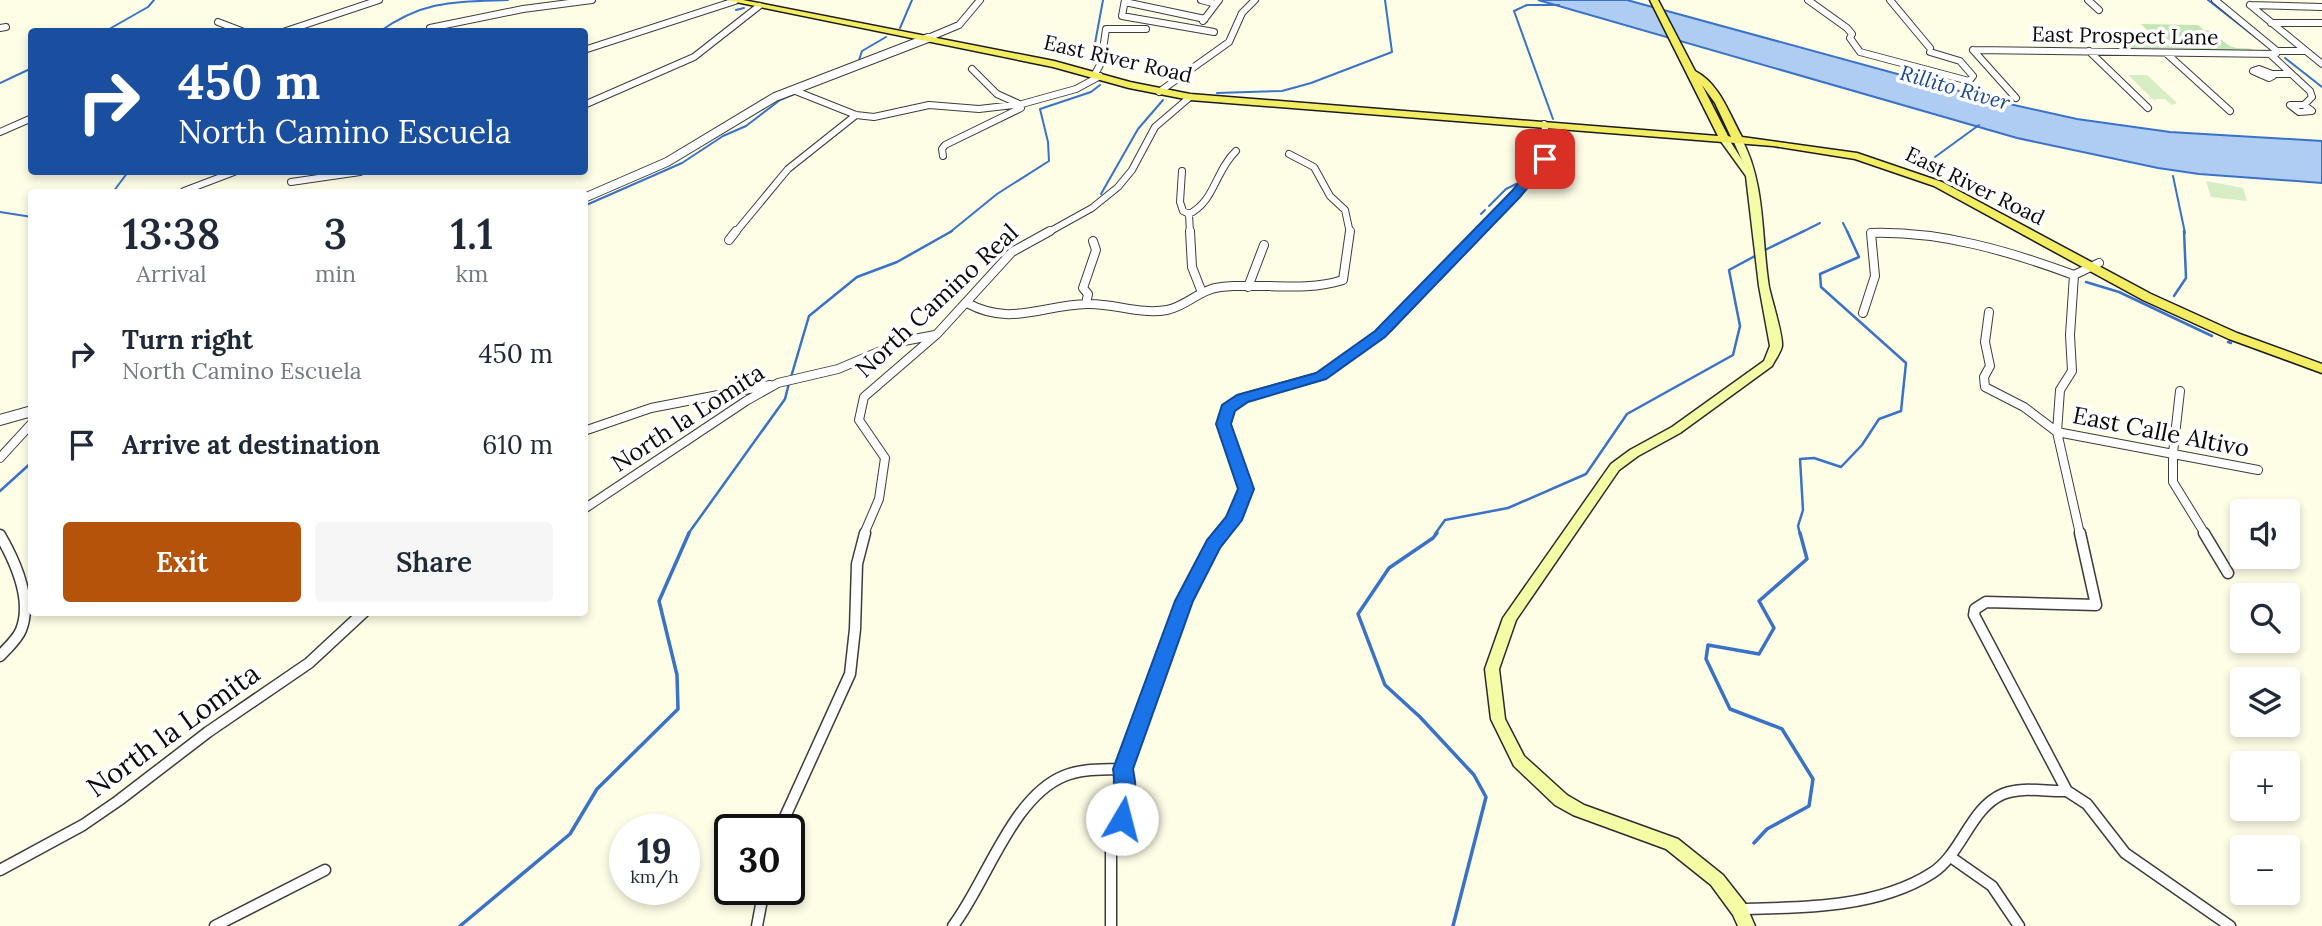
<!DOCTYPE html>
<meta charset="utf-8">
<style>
:root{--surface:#fff;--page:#f6f6f7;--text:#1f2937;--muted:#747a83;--accent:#b45309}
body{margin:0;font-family:Lora,serif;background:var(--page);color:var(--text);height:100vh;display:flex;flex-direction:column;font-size:26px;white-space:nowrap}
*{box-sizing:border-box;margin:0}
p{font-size:23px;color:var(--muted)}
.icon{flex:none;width:38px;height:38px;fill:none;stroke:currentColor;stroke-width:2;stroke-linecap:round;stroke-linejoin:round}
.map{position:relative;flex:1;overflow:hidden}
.side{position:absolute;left:28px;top:189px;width:560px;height:427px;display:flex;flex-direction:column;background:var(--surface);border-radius:7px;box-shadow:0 4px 10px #0003}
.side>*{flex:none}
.top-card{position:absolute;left:28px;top:28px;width:560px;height:147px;border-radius:7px;box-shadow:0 4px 10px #0003;background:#1a4fa0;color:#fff;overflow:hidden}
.tools{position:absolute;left:2230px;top:499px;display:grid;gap:14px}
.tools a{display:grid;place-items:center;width:70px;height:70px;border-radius:7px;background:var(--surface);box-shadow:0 4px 10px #0003;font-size:35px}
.speed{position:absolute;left:609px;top:814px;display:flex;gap:14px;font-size:35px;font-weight:700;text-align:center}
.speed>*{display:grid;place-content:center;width:91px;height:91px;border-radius:50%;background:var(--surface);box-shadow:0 4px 10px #0003;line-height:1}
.speed small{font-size:18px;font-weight:400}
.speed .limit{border:4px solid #111;border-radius:10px;background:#fff;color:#111}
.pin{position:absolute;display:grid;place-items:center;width:60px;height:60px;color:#fff;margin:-30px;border-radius:14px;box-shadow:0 4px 10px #0006}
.me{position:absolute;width:77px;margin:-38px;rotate:8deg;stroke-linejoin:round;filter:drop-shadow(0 0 5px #0008)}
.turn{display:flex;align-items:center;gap:24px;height:147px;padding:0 35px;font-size:32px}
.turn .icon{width:91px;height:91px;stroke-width:2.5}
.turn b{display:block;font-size:49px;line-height:60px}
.eta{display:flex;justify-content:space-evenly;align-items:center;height:119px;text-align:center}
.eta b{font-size:42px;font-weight:600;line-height:49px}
.action{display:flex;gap:14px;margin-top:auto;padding:14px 35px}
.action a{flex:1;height:80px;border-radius:7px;background:var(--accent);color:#fff;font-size:28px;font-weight:600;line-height:80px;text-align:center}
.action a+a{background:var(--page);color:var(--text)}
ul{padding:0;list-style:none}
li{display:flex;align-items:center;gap:21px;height:91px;padding:0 35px}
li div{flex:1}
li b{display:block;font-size:26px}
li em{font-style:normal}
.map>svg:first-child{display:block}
.green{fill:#c4e6b4}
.pitch{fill:#d7edc5}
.water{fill:#afccf3;stroke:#3972c7;stroke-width:2}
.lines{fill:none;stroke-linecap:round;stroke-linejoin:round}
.stream-far2{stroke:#3972c7;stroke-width:2}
.stream-far1{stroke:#3972c7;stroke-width:2.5}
.stream{stroke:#3972c7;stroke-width:3.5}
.minor-far2-casing{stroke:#3d3d3d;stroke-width:8}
.minor-far1-casing{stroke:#3d3d3d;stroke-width:10}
.minor-casing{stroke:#3d3d3d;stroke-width:13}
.tertiary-far1-casing{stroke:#3d3d3d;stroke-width:10}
.tertiary-casing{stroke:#3d3d3d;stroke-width:12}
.secondary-casing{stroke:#2c2c2c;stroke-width:3}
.primary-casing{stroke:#1b1b1b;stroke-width:3}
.minor-far2{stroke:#fff;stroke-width:6}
.minor-far1{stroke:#fff;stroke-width:8}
.minor{stroke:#fff;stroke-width:10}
.tertiary-far1{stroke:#fff;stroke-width:8}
.tertiary{stroke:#fff;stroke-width:10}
.secondary{fill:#f4fca5;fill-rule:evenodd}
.primary{fill:#f3ed63;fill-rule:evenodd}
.route{fill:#1a73e8;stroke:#114b97;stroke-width:2}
.labels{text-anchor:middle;stroke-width:7;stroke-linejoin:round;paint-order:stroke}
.far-street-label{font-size:21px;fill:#0a0a0a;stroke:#fff}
.far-water-label{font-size:21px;font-style:italic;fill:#1a4695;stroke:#fff}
.street-label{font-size:24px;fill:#0a0a0a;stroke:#fff}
.near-street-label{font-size:28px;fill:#0a0a0a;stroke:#fff}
</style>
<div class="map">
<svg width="2322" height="926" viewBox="0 0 2322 926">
<rect width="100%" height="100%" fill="#fefee7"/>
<path class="green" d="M2141 24 2198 25 2204 30C2217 30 2222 44 2233 47 2242 50 2248 46 2256 51L2131 48 2112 31 2149 32Z"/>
<path class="pitch" d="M2128 75H2147L2177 103 2172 105 2165 99H2156L2155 101Z
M2206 181 2243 188 2247 201 2211 197Z"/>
<path class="water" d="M1538 0H1627L1996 101 2077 119 2170 132 2322 141V183L2199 174 2158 168 2017 138Z"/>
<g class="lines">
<path class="stream-far2" d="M2208 0 2268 47
M736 10 744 8
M900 28 912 0
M104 32 148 7 154 0
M379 32C424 0 454 2 508 0
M1093 54 1103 0
M2285 58 2322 87
M858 63 862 51 886 37
M0 83 32 68
M1217 93 1282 91 1311 83 1392 52 1385 0
M1553 119 1514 11 1527 5H1559
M1557 132 1563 149
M1935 157 1979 125
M1542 173 1560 153
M2173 176 2185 233
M113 192 128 172
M1101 194 1138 129 1163 100
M584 206 682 163 723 136 746 126 780 100 797 93
M1489 206 1506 189 1522 181
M0 212 32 217
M1481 214 1485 210
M1843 223 1848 233
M949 233 997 194 1049 161 1048 142 1040 109 1091 92 1100 85
M1800 233 1820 223"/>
<path class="stream-far1" d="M1763 251 1804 231
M2086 282 2119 292 2212 336
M2174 296 2186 278 2184 231
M2228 342 2231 343
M791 377 809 316 857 277 897 262 952 231
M0 491 32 462
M688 534 785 399 789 383
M1435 534 1445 520 1508 508 1586 474 1627 414 1733 355 1740 326 1729 270 1757 255
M1800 534 1798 526 1803 510 1800 459 1814 458 1841 467 1862 445 1879 419 1901 411 1906 363 1821 287 1820 274 1859 257 1847 231"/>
<path class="stream" d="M1437 533 1433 538 1389 568 1358 614 1385 685 1420 717 1474 775 1486 797 1453 926
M1754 843 1767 829 1809 806 1813 779 1782 729 1730 709 1706 659 1708 645 1759 654 1774 628 1759 601 1807 559 1800 533
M460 926 570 834 597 789 678 709 677 675 659 601 689 533"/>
<defs>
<path id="minor-far2" d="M1125 0 1122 16 1214 32
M1201 0 1216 4
M1808 0 1847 28 1852 34 1850 38 1860 52 1969 81 1973 76 1960 61 1930 52
M1890 0 1930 48
M2088 0 2099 10
M1125 2 1205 19
M2250 5 2322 64
M2250 5 2322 7
M1203 21 1219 0
M218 22 244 32
M2271 23H2322
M0 28 6 27
M430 28 523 9 592 0
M283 32 379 0
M928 38 959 25 980 0
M584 50 735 1
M1973 50 2276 54 2277 51 2215 0
M1973 50 2016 98
M2089 51 2148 108
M2277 51H2306
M2166 53 2230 111
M2270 54 2310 91 2312 97 2304 105
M972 69 997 94 1017 103
M2259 69 2272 74 2273 76 2269 78 2253 71Z
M1095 74 1101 63 1106 29H1146
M2272 74H2290
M793 90 856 115 874 117 929 105 979 109 1022 104 1076 89 1100 76
M1159 92 1229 42 1242 13 1255 0
M584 105 694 57 759 6
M2290 105H2304L2312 111 2299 112Z
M0 132 32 118
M1289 154 1314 167 1330 196 1345 210 1350 233
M943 156 942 149 945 145 1021 108 1022 104
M1182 171 1180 202 1183 211 1189 214
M291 182 360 172
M184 191 234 172
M1189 214C1215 201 1215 171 1236 151
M1189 214 1190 233
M735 233 788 169 856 115
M1047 233 1092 208 1118 187 1132 170 1155 127 1190 97
M1479 233 1546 157 1548 145 1544 124
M1878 233H1902"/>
<path id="minor-far1" d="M1190 231 1192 267 1201 290
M729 240 736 231
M1248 287 1264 245
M967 303C1011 327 1042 305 1087 304 1114 303 1140 315 1167 310 1187 306 1200 289 1221 287 1262 282 1302 293 1343 280L1350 231
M1086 304 1088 294 1083 288 1096 250 1093 241
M1989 312 1985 342 1990 366 1984 377 1985 387 2024 407 2057 432 2258 470
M1863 313 1875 276 1871 233C1941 231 2009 251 2074 275
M2180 391 2173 453V482L2205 534
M584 431 651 408 770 385
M0 458 32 423
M584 509 746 401 778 383 838 369 904 341 935 335
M864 534 879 499 885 458 859 420 864 397 937 334 1012 252 1050 231
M1221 534 1233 520 1246 489 1223 424 1228 409 1242 398 1321 376 1388 328 1481 231
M2080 534 2057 432 2060 390 2072 371 2070 335 2074 275 2099 263"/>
<path id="minor" d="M2080 533 2096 605 1986 602 1975 609 1974 615 2067 791 2087 804 2125 853 2230 926
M2204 533 2228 573
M0 535C15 561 33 600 21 630 17 640 7 648 0 656
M779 830 850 674 855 629 857 564 865 533
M1952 858 1992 886 2019 926
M0 870 83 825 118 801 208 732 309 663 364 612
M1739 909C1801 908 1878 908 1932 873 1962 854 1970 808 2003 794 2022 786 2047 792 2067 791
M215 926 325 870
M757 926 764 889
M953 926C986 883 1012 797 1064 776 1083 768 1103 770 1123 769
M1111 926V847L1122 819 1126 785 1123 769 1184 601 1213 544 1222 533"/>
<path id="tertiary-far1" d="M584 198 667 162 775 97 928 38"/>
<path id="tertiary" d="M0 420 32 411"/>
<path id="secondary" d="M1725 137 1728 138 1742 160 1733 140 1738 137 1741 138C1766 183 1761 238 1769 287 1772 301 1783 335 1782 346 1781 352 1775 360 1772 366L1680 433 1638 456 1619 470 1516 620 1499 669 1505 719 1524 756 1567 795 1584 805 1678 839 1723 875 1745 903 1755 926H1738L1733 915 1711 885 1666 849 1573 815 1555 805 1514 766 1491 719 1485 669 1503 618 1611 464 1630 450 1672 427 1764 361 1770 346 1759 286 1746 176 1720 140Z"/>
<path id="primary" d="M726 0H743L1054 61 1130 82 1190 94 1718 136 1650 0H1658L1695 71C1720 84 1729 114 1742 137L1857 153 1942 182 2151 294 2237 333 2322 364V373L2229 339 2143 300 1934 186 1855 159 1773 146 1190 100 1129 88 1053 67ZM1702 85 1715 103 1731 137 1728 136Z"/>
</defs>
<use href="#minor-far2" class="minor-far2-casing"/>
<use href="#minor-far1" class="minor-far1-casing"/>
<use href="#minor" class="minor-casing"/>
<use href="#tertiary-far1" class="tertiary-far1-casing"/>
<use href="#tertiary" class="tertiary-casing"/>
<use href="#secondary" class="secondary-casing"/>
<use href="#primary" class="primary-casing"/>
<use href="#minor-far2" class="minor-far2"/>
<use href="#minor-far1" class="minor-far1"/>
<use href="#minor" class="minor"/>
<use href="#tertiary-far1" class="tertiary-far1"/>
<use href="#tertiary" class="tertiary"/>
<use href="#secondary" class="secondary"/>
<use href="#primary" class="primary"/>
</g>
<path class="route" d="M1545 155 1551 159 1520 197 1385 337 1326 379 1248 402 1235 411 1231 424 1254 489 1242 520 1220 548 1193 601 1133 769C1137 787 1137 809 1129 825L1122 828 1114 825C1108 812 1117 788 1113 769L1175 601 1207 540 1226 517 1238 489 1216 424 1222 405 1237 395 1316 373 1375 331 1512 191 1540 156Z"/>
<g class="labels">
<g class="far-street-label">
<text transform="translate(2125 36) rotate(1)" y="7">East Prospect Lane</text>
<text transform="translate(1118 59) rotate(13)" y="7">East River Road</text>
<text transform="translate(1975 186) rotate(26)" y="7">East River Road</text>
</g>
<g class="far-water-label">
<text transform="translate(1955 88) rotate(16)" y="7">Rillito River</text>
</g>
<g class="street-label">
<text transform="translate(937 301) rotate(-43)" y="8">North Camino Real</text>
<text transform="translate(688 418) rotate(-33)" y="8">North la Lomita</text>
<text transform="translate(2161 432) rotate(11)" y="8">East Calle Altivo</text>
</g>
<g class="near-street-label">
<text transform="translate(173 730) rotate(-36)" y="10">North la Lomita</text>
</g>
</g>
</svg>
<div class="tools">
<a><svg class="icon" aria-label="sound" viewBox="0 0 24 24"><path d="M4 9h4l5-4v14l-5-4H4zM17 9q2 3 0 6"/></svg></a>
<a><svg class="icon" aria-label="search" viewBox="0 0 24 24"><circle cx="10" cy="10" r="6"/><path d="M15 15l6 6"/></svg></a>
<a><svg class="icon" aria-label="layers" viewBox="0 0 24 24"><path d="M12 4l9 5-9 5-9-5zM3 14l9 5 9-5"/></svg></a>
<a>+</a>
<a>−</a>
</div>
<div class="speed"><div>19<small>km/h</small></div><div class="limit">30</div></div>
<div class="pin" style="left:1545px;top:159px;background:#d93025"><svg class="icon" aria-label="arrive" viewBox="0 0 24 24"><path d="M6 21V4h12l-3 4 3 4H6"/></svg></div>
<svg class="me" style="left:1122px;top:819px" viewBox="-20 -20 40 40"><circle r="19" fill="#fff"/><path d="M0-13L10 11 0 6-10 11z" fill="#1a73e8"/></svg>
<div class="top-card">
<div class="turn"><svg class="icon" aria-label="right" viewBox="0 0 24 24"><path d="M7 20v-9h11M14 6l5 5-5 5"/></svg><div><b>450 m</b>North Camino Escuela</div></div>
</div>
<section class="side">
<div class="eta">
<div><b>13:38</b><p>Arrival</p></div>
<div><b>3</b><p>min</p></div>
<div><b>1.1</b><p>km</p></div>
</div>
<ul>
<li><svg class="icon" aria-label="right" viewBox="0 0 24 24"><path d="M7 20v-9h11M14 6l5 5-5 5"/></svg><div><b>Turn right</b><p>North Camino Escuela</p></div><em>450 m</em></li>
<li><svg class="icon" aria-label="arrive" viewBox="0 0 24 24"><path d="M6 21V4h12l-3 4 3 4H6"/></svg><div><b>Arrive at destination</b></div><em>610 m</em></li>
</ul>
<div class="action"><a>Exit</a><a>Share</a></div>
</section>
</div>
